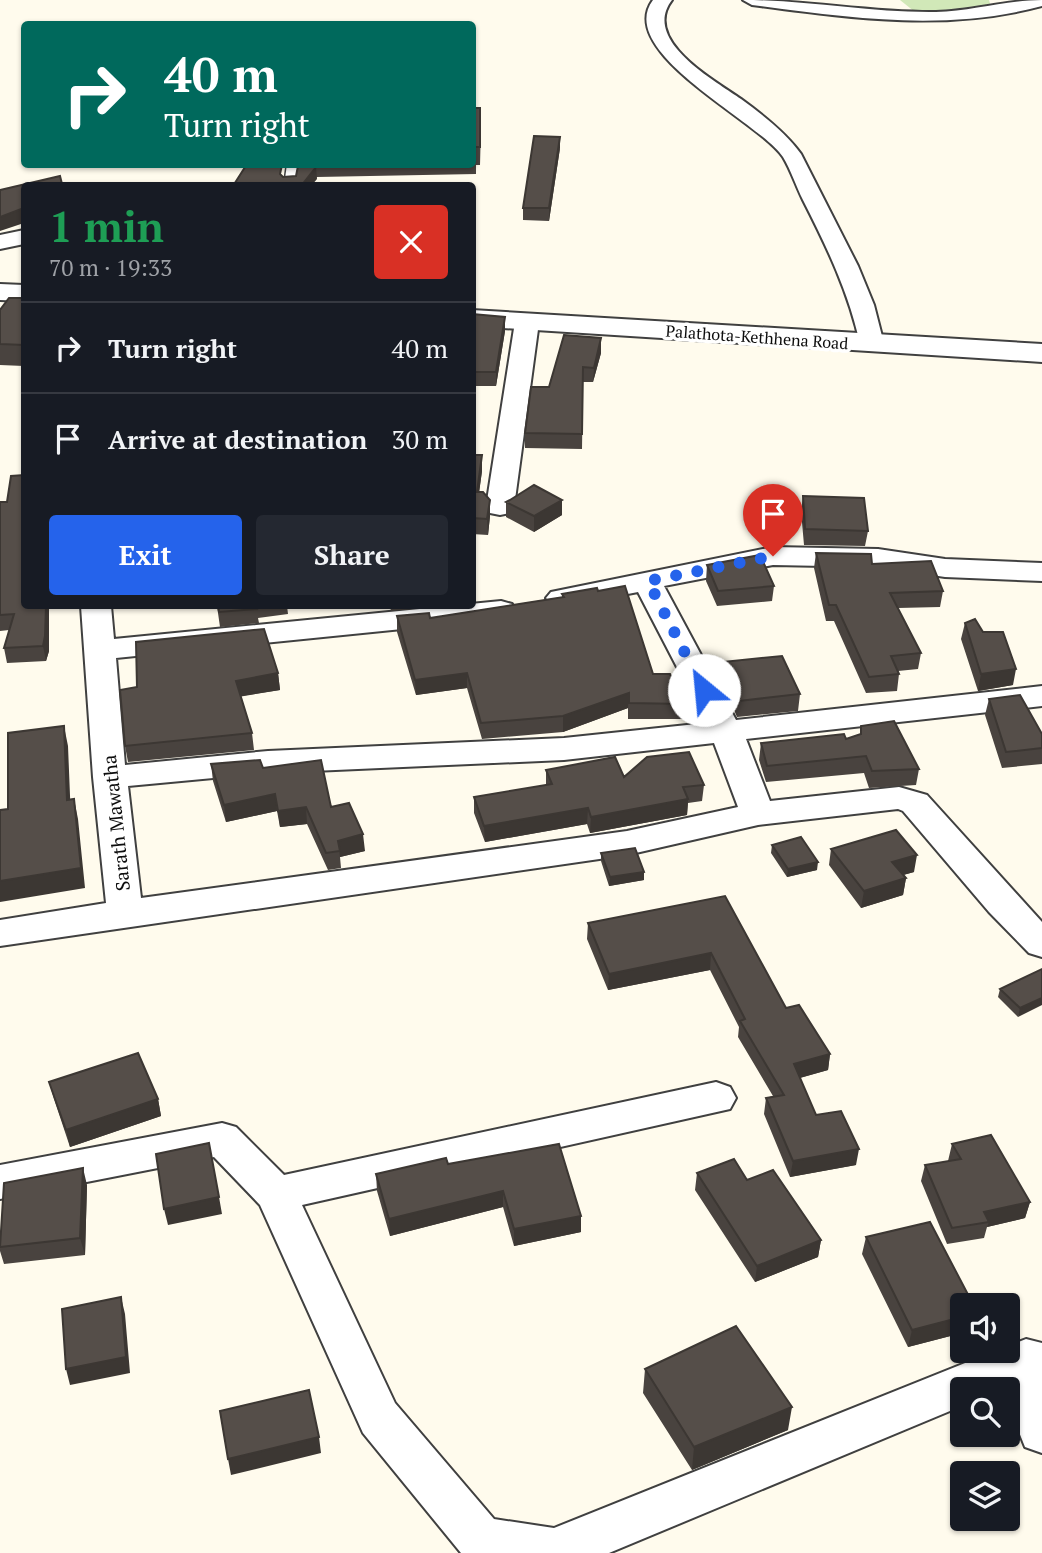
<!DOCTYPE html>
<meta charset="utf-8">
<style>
:root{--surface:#171b24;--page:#242831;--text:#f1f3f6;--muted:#9ea1a6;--line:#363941;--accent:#2563eb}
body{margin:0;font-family:"PT Serif",serif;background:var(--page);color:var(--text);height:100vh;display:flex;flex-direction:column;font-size:26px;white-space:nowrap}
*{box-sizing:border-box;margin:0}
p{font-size:23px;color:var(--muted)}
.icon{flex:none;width:38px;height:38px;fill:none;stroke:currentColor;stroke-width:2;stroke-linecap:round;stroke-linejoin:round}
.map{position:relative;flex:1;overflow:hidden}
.side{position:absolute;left:21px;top:182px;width:455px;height:427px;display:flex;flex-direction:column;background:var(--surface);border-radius:7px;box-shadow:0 2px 5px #0004}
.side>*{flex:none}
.top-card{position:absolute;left:21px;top:21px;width:455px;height:147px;border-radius:7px;box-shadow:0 2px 5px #0004;background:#00695c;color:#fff;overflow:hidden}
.controls{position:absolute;left:950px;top:1293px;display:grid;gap:14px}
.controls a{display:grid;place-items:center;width:70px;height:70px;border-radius:7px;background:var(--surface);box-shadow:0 2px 5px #0004;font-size:35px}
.pin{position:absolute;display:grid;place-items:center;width:60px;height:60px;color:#fff;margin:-72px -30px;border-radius:50% 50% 50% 0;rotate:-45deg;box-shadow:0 0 7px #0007}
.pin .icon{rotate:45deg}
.me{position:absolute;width:77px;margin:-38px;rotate:332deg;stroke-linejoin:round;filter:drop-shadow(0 0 5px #0008)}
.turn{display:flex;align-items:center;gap:24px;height:147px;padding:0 28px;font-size:32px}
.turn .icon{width:91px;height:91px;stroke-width:2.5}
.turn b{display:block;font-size:49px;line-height:60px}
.round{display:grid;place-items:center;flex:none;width:74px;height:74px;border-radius:7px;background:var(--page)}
.overview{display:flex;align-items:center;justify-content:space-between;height:119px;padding:0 28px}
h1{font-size:42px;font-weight:700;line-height:52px;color:#1e9e55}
.action{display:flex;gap:14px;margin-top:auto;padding:14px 28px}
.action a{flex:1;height:80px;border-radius:7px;background:var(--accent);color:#fff;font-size:28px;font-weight:700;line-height:80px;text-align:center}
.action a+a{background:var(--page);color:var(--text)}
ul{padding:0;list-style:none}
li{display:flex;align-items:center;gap:21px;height:91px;padding:0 28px;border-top:2px solid var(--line)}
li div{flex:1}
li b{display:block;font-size:26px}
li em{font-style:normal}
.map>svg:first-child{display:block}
.green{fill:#d1e8b8}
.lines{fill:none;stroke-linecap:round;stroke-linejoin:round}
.service-casing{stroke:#404040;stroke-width:3}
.minor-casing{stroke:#404040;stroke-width:4}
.tertiary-casing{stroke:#404040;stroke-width:4}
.service{fill:#fff;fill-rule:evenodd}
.minor{fill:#fff;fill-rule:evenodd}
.tertiary{fill:#fff;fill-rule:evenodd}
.wall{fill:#49433f}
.shaded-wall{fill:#3c3733}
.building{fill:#554e49;stroke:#3c3733;stroke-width:2}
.route{stroke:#2563eb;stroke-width:12;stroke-dasharray:0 21.6}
.labels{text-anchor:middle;stroke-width:7;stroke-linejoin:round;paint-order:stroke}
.far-street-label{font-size:16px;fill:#0d0d0d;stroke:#fff}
.street-label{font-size:19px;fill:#0d0d0d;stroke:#fff}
</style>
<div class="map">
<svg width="1042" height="1553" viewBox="0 0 1042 1553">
<rect width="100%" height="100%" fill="#fffbed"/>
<path class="green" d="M900 0H989L991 7 915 12Z"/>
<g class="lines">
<defs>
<path id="service" d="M287 164H298L295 186H284Z"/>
<path id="minor" d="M653 0H672C641 40 714 80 741 99 763 115 786 133 801 154L858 266 874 305 884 344 881 349 872 351 863 349 860 344C849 293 827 247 803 200 796 186 791 170 783 157 759 121 614 52 653 0Z
M743 0C808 0 871 13 936 12 972 11 1008 0 1042 0V6C945 32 850 18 752 5Z
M24 230V244L0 249V235Z
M527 315 535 317 539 322 514 507 510 513 500 515 490 513 486 507 515 322 519 317Z
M773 547 878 549 945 559 1042 563V581L945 577 878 567 773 565 664 586 736 720 1042 686V706L746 739 770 801 899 787 927 795 1042 922V957L1029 953 989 912 903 811 898 809 758 825 627 855 0 946V920L106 903 93 777 81 606H111L114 639 501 601 512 604 516 610 512 616 501 619 116 658 125 765 268 751 564 738 706 723 638 592 561 607 551 604 546 598 551 592ZM714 743 738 807 627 831 141 898 128 786 268 773 564 760Z
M716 1082 730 1087 736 1098 730 1109 302 1205 395 1403 494 1519 554 1528 995 1351H1008V1346L1026 1339 1042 1343V1453L1025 1447 1019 1432 1009 1387 1003 1390H962V1406L609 1553H461L363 1433 260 1205 214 1157 0 1199V1165L222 1123 236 1127 284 1175Z"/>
<path id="tertiary" d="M0 284 24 285V301L0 300Z
M472 310 1042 344V362L472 326Z"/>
</defs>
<use href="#service" class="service-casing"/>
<use href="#minor" class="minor-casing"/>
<use href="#tertiary" class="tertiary-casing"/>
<use href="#service" class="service"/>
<use href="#minor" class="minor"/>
<use href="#tertiary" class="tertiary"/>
</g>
<path class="wall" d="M472 108 481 126 480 165H476V174L317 177 311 186H233L283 177 296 176 312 167V164H472Z
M560 148 549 221 523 220V208Z
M24 298V366L0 365V310Z
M472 314 505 317V331L496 386H472Z
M601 338V353L593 382H583L582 449 525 448V433L549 387Z
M472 455H482V471L479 492 490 516 488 535 472 534Z
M803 496 868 531 865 546 804 545 801 511Z
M0 502 24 606H49V651L46 661 7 663 4 648 9 630 0 631Z
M506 502 562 515 534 532 506 517Z
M816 553 872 564 943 591 940 607 898 608 921 653 918 669 898 671 899 674 897 691 866 693 834 621H826L814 568Z
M707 565 774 586 772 601 717 606 706 581Z
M562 594 653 674 684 704 683 719H628V708L563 732 482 739 467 688 416 695 397 632V616L430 618 562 597Z
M217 606H287L288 614 258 618 259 623 220 627Z
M390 606H422V608L391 611Z
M965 623 1013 685 978 691 961 639Z
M722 662 800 694 798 711 737 717 721 678Z
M278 673 280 690 241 696 252 733 254 750 128 762 125 746Z
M989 699 1042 734V764L1002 768 985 715Z
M861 726 919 769 916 785 869 788 864 773 766 782 759 760 761 743 846 739 860 735Z
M211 764 263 768 331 807 365 851 340 857 341 868 328 870 307 824 280 827 277 811 226 822 213 781Z
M546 770 704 785 702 801 688 803 687 815 590 833 587 824 485 842 474 813V797L546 785Z
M772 845 817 870 787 877 771 853Z
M831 849 914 872 903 875 906 878 903 895 861 908 829 865Z
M601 853 644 880 609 886 601 861Z
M725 896 786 1008 830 1054 828 1070 800 1078 816 1115 856 1165 790 1177 764 1114 766 1098 773 1096 738 1037 739 1027 710 970 608 990 587 939 588 923Z
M1042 969 1018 1017 998 997 1000 989Z
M49 1082 158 1099 161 1116 70 1147 54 1099Z
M952 1144 1030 1202 1025 1218 987 1227 984 1238 947 1244 921 1181 925 1165 948 1161Z
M448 1164 581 1232 514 1246 503 1207 390 1236 377 1191 376 1174Z
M697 1173 747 1180 821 1240 818 1257 755 1282 695 1190Z
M87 1185 85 1255 4 1264 0 1251V1235Z
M866 1237 962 1306V1333L908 1347 862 1254Z
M645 1369 788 1430 692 1470 643 1393Z"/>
<path class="shaded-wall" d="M560 137V148L549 221V208Z
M316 167 317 179 311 186H301Z
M24 208V223L0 231V217Z
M505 317V331L496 386V372Z
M601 338V353L593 382 594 368Z
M482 455V471L477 508V492Z
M490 500V516L488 535 487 519Z
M562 500V515L534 532V516Z
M46 606H49V651L46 661 43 646Z
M1016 669 1013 685 978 691 981 674Z
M278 673 280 690 238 697 236 681Z
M467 673V688L416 695 415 680Z
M629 693 628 708 563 732V716Z
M64 726 68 746 71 820 67 800Z
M275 794 277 811 226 822 224 805Z
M74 799 78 819 85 888 0 902V881Z
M688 799 687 815 590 833 591 817Z
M306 807 307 824 280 827 278 811Z
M588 808 587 824 485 842 484 826Z
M363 834 365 851 340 857 338 841Z
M917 855 914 872 889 879 892 862Z
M818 862 817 870 787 877 788 869Z
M644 872V880L609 886 610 877Z
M906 878 903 895 861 908 864 891Z
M711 953 710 970 608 990 609 974Z
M1042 998V1005L1018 1017 1020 1008Z
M830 1054 828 1070 792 1080 794 1064Z
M158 1099 161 1116 70 1147 66 1130Z
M859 1149 856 1165 790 1177 793 1161Z
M83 1168 87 1185 85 1255 80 1238Z
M503 1191V1207L390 1236 389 1219Z
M219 1197 222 1214 168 1225 164 1209Z
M1030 1202 1025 1218 987 1227 989 1222 984 1212Z
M581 1216V1232L514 1246V1229Z
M821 1240 818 1257 755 1282 757 1266Z
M121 1297 125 1314 130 1373 70 1385 66 1369Z
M962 1317V1333L908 1347 912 1330Z
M792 1407 788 1430 692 1470 694 1447Z
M319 1437 321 1453 231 1475 228 1459Z"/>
<path class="building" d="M472 108H480V147H475V156H472Z
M534 136 560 137 549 208H523Z
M247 164 282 165 280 174 283 177 296 176 298 166 316 167 301 186H233Z
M60 176 62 184H103L102 186H24V208L0 217V190Z
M9 298H24V345L0 344V310Z
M472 314 505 317 496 372H472Z
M564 335 601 338 594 368 583 367 582 434 525 433 531 387H549Z
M472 455H482L477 492H483L490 500 487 519 472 518Z
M24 475V606H46L45 636 43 646 4 648 14 614 0 615V502H7L11 476Z
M534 485 562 500 534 516 506 502 510 500Z
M803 496 864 498 868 531 805 529Z
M816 553 871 554 872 564 931 561 943 591 890 593 921 653 891 656 899 674 869 677 836 605H829Z
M760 555 774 586 718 591 707 565Z
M625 586 653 674H670L684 704 629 703V693L563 716 481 723 467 673 415 680 397 616 429 613 430 618 564 597 562 594 597 588 598 591Z
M218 606H256L257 609 219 612Z
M975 619 983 632H1003L1016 669 981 674 965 623Z
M264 629 278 673 236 681 252 733 125 746 120 690 137 687 136 642Z
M782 656 800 694 739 701 722 662Z
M1020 695 1042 734V748L1006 752 989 699Z
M894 721 919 769 872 771 866 756 767 766 761 743 844 734 846 739 861 734V726Z
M64 726 67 800 74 799 81 868 0 881V810L8 809V733Z
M689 752 704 785 683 787 688 799 591 817 588 808 484 826 474 797 552 784 546 770 615 757 624 777 647 757Z
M260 760 263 768 321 760 331 807 349 803 363 834 338 841 340 851 326 853 306 807 278 811 275 794 224 805 211 764Z
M896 830 917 855 892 862 906 878 864 891 831 849Z
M801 837 818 862 788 869 772 845Z
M635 848 644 872 610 877 601 853Z
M725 896 786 1008 799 1005 830 1054 794 1064 816 1115 841 1111 859 1149 793 1161 766 1098 784 1095 740 1021 745 1019 711 953 609 974 588 923Z
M1042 969V998L1020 1008 1000 989Z
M138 1053 158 1099 66 1130 49 1082Z
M991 1135 1030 1202 984 1212 989 1222 952 1228 925 1165 961 1159 952 1144Z
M209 1143 219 1197 164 1209 156 1154Z
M559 1144 581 1216 514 1229 503 1191 389 1219 376 1174 446 1158 448 1164Z
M734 1159 747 1180 773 1170 821 1240 757 1266 697 1173Z
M83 1168 80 1238 0 1247 4 1183Z
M930 1222 974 1306H962V1317L912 1330 866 1237Z
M121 1297 126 1357 66 1369 62 1309Z
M736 1326 792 1407 694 1447 645 1369Z
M309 1390 319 1437 228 1459 220 1411Z"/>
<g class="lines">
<path class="route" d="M704 690 648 581 773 556"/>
</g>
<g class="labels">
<g class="far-street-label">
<text transform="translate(757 337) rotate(4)" y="6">Palathota-Kethhena Road</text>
</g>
<g class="street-label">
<text transform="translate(116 823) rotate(-96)" y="7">Sarath Mawatha</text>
</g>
</g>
</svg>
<div class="controls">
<a><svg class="icon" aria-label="sound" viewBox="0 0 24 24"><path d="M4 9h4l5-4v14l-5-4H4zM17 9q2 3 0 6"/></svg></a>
<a><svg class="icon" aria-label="search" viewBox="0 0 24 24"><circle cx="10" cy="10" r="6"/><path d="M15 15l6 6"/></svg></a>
<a><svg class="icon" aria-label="layers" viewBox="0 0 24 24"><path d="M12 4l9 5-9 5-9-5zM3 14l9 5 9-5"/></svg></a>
</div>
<div class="pin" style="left:773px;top:556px;background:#d93025"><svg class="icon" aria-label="arrive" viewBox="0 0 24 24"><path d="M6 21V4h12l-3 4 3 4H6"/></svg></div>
<svg class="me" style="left:704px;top:690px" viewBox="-20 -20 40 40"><circle r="19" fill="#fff"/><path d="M0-13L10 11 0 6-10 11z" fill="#2563eb"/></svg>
<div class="top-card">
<div class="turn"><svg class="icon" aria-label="right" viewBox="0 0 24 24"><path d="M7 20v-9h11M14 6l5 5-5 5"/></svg><div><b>40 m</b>Turn right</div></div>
</div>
<section class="side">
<div class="overview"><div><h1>1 min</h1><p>70 m · 19:33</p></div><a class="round" style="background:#d93025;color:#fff"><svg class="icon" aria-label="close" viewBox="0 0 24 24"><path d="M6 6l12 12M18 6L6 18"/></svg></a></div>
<ul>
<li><svg class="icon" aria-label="right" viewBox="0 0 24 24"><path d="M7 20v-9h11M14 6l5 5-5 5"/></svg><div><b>Turn right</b></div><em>40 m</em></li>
<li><svg class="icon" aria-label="arrive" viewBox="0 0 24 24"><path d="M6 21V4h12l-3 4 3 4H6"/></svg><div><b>Arrive at destination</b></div><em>30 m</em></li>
</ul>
<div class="action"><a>Exit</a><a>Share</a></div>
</section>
</div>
